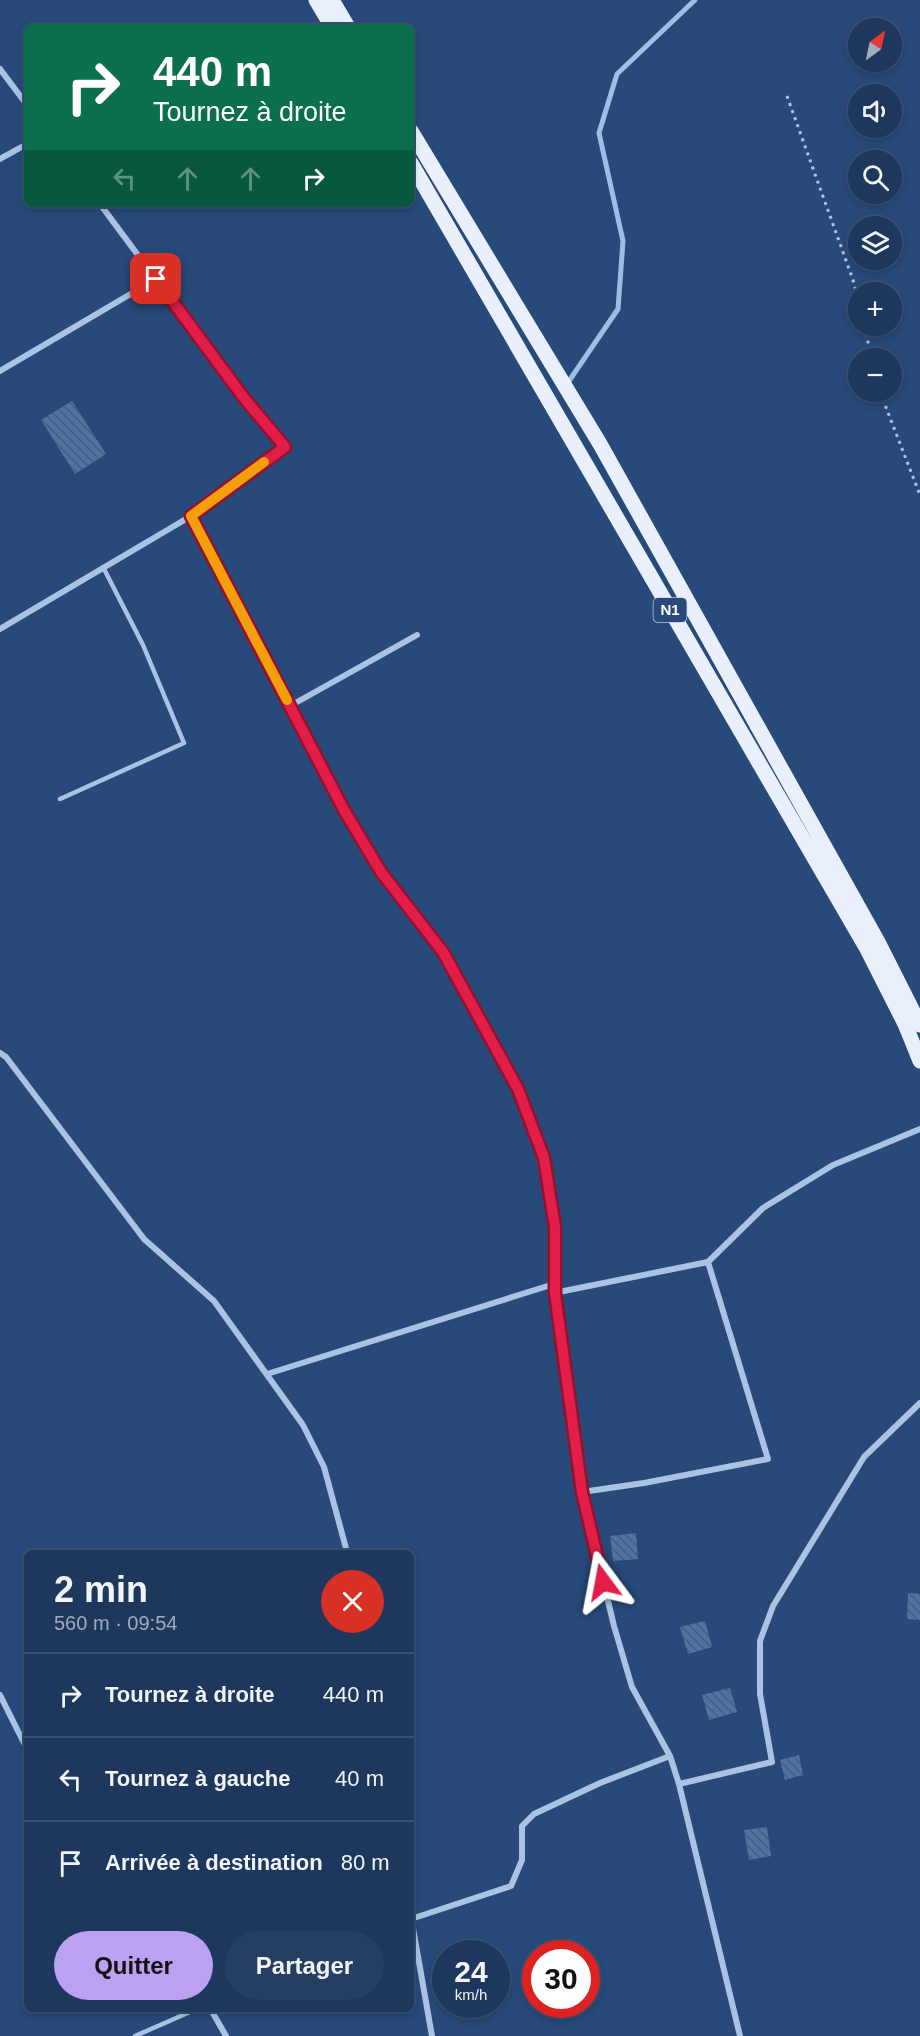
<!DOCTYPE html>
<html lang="fr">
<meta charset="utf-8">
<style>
:root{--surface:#1d385c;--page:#253f62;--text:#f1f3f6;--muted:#a0acbb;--line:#3b5272;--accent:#bca0f2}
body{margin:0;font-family:Arial,sans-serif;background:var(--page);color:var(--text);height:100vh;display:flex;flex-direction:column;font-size:22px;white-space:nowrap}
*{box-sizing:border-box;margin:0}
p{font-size:20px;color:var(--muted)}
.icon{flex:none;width:33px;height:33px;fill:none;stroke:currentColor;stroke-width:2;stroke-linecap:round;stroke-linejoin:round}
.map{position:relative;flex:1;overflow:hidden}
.panel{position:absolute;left:24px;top:1550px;width:390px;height:462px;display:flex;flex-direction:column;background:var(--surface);border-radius:9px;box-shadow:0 3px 9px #0003,0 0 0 2px var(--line)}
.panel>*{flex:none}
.top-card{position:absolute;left:24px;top:24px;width:390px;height:183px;border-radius:9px;box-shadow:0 3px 9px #0003,0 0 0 2px var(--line);background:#0b6e4f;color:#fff;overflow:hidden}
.needle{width:39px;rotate:33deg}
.tools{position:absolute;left:848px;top:18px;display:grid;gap:12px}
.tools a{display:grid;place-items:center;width:54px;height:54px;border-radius:50%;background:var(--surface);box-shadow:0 3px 9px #0003,0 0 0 2px var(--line);font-size:30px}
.speed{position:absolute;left:432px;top:1940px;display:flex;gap:12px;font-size:30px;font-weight:700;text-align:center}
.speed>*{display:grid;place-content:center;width:78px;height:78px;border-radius:50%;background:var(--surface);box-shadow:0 3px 9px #0003,0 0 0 2px var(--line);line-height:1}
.speed small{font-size:15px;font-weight:400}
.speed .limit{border:9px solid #d22;background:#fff;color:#111}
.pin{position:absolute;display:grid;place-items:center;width:51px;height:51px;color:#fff;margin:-26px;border-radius:12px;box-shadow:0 3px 9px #0006}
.me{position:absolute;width:66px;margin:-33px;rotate:347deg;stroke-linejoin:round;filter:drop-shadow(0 0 4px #0008)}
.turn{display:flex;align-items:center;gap:21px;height:126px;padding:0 30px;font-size:27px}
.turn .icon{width:78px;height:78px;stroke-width:2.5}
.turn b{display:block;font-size:42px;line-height:51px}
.lanes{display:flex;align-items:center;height:57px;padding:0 30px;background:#0003;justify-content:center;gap:30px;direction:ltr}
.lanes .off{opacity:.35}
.round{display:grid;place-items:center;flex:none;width:63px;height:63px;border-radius:32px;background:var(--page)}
.head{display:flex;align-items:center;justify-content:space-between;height:102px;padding:0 30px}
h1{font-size:36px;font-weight:700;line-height:45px}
.action{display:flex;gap:12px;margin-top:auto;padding:12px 30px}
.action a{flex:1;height:69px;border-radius:36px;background:var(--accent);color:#111;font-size:24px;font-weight:700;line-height:69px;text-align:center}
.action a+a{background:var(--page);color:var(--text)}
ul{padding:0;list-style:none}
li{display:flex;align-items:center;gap:18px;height:84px;padding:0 30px;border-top:2px solid var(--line)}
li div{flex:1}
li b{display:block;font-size:22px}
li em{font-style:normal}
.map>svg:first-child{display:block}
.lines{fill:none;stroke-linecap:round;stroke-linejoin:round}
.stream{stroke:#9fbee4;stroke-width:5}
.building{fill:url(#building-back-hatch)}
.path{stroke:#aac3e3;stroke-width:3;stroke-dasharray:3 4.5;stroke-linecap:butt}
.lane{stroke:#aac3e3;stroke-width:4.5}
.street{stroke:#aac3e3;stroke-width:6}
.primary{stroke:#e9f0fc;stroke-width:15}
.route-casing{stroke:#92132f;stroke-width:15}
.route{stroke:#e11d48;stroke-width:10}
.slow{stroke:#f59e0b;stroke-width:10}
.labels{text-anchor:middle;stroke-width:6;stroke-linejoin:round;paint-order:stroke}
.shield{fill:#274a7a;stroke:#bec9d7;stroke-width:1.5}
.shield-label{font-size:15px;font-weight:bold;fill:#fff}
</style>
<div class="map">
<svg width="920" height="2036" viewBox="0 0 920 2036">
<defs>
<pattern id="building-back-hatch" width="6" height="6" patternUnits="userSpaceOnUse" patternTransform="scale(1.5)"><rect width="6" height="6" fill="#4f73a3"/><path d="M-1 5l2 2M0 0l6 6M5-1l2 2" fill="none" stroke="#4d5e73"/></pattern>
</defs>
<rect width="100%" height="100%" fill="#274a7a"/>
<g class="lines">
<path class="stream" d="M569 381 618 309 623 241 599 133 617 74 695 0"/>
</g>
<path class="building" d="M72 401 106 454 75 474 41 420Z
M636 1533 638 1559 613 1561 610 1536Z
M908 1593 920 1594V1620L907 1619Z
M705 1621 712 1647 688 1654 680 1627Z
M730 1688 737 1712 709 1720 702 1695Z
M799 1755 803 1775 785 1780 780 1760Z
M767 1827 771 1856 749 1860 744 1830Z"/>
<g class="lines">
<path class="path" d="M787 96 853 280 858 299
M864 326 872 358
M880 392 920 495"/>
<path class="lane" d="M191 516 285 447
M60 799 184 743 143 645 103 567
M135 2036 199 2008"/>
<path class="street" d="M0 69 27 105
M0 159 27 144
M100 204 244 398 285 447
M0 371 156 279
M0 629 191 516 290 706
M417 635 290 706 344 810 381 872 443 952 488 1032 518 1089 544 1158 555 1227 554 1293 582 1492
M0 1053 6 1057 144 1239 214 1301 303 1425 324 1467 347 1552
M554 1293 708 1262
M267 1374 554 1284
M0 1695 27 1749
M670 1756 632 1687 614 1626 582 1492 644 1483 768 1459 708 1262 763 1208 833 1165 920 1129
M679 1784 740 2036
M411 1917 432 2036
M411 1919 511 1886 522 1860V1826L534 1814 600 1783 670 1756 679 1784 772 1762 760 1694V1641L773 1606 864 1457 920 1403
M210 2008 226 2036"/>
<path class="primary" d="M316 0 332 27
M332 0 348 27
M411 131 600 444 878 942 920 1025
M411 163 867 949 905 1024 920 1061"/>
</g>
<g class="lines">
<defs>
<path id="route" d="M156 279 244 398 285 447 191 516 344 810 381 872 443 952 518 1089 544 1158 555 1227V1293L582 1492 603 1582"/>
</defs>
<use href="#route" class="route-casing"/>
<use href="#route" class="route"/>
<path class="slow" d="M264 462 191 516 287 700"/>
</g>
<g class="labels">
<rect class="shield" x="653.5" y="598" width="33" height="24" rx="4.5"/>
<g class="shield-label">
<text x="670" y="615">N1</text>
</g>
</g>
</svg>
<div class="tools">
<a><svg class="needle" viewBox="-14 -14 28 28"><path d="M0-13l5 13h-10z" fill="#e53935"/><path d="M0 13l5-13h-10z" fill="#a0acbb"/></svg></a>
<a><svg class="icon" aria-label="sound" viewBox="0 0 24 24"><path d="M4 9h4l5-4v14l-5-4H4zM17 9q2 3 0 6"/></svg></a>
<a><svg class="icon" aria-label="search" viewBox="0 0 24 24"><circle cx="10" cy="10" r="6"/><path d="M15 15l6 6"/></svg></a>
<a><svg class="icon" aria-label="layers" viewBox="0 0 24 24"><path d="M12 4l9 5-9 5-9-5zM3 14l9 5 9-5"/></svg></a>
<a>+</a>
<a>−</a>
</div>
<div class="speed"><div>24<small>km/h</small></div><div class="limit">30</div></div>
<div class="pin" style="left:156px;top:279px;background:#d93025"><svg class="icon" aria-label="arrive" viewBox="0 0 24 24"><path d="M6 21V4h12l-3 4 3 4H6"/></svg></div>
<svg class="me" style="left:603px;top:1582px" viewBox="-20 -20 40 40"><path d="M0-17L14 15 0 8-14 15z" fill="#e11d48" stroke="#fff" stroke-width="4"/></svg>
<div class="top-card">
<div class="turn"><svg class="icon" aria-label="right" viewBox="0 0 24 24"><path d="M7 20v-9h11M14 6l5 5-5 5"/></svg><div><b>440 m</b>Tournez à droite</div></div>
<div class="lanes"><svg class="icon off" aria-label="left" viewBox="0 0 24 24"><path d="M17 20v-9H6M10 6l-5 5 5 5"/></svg><svg class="icon off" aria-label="ahead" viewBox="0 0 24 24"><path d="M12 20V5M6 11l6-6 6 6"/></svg><svg class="icon off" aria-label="ahead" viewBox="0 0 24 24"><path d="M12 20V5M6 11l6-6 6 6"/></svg><svg class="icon" aria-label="right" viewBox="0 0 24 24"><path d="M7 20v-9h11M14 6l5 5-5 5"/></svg></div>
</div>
<section class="panel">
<div class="head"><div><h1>2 min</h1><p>560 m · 09:54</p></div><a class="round" style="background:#d93025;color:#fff"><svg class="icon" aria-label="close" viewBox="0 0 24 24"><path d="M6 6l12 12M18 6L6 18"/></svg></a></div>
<ul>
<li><svg class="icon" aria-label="right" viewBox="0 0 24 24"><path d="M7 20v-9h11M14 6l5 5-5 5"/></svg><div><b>Tournez à droite</b></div><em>440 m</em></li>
<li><svg class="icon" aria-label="left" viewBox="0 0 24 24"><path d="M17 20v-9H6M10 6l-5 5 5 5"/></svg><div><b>Tournez à gauche</b></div><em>40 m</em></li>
<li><svg class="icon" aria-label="arrive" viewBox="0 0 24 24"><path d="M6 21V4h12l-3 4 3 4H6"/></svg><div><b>Arrivée à destination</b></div><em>80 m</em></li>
</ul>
<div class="action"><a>Quitter</a><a>Partager</a></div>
</section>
</div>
